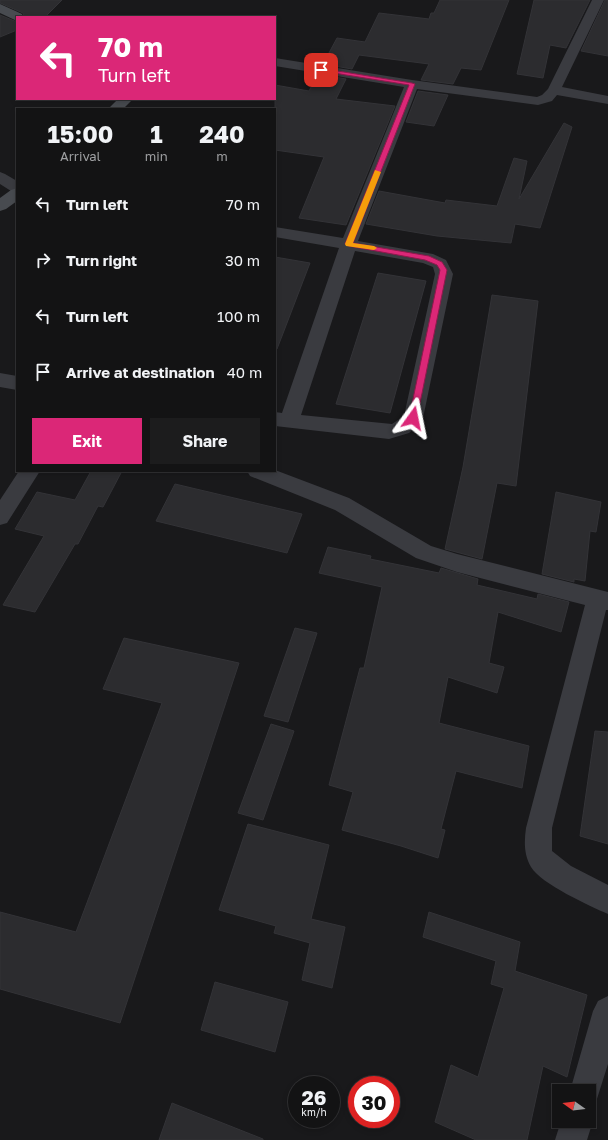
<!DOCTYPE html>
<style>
:root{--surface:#131314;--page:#1c1c1d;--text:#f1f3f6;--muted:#9d9ea0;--line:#323234;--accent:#db2777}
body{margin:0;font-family:"Golos Text",sans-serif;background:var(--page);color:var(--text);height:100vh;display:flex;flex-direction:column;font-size:15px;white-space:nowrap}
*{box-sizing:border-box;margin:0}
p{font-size:13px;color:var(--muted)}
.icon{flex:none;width:22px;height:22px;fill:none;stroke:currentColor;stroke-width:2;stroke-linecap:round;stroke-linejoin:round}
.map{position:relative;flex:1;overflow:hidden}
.panel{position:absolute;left:16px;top:108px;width:260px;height:364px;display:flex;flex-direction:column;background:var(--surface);border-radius:0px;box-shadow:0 2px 6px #0003,0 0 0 1px var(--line)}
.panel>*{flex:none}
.guide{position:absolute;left:16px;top:16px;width:260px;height:84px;border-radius:0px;box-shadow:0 2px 6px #0003,0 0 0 1px var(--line);background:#db2777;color:#fff;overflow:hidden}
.needle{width:26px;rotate:284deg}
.fabs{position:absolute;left:552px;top:1084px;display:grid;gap:8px}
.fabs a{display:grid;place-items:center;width:44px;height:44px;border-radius:0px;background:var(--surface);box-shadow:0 2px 6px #0003,0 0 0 1px var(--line);font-size:20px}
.speed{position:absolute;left:288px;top:1076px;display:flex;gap:8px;font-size:20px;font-weight:700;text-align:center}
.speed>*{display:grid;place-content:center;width:52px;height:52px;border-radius:50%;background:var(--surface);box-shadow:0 2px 6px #0003,0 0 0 1px var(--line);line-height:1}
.speed small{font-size:10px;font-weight:400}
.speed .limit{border:6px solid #d22;background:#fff;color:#111}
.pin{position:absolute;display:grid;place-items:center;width:34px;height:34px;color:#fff;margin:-17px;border-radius:8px;box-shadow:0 2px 6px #0006}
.me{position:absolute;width:44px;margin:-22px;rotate:12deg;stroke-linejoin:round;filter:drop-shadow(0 0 3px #0008)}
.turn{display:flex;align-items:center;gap:14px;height:84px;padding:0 16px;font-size:18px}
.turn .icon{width:52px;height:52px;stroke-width:2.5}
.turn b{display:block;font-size:28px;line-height:34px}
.eta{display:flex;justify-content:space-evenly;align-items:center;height:68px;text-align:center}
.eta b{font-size:24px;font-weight:700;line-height:28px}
.button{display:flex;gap:8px;margin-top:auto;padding:8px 16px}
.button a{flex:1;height:46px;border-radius:0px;background:var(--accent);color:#fff;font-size:16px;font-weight:700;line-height:46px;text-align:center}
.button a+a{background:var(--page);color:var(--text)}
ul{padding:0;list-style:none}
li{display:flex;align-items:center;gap:12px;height:56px;padding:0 16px}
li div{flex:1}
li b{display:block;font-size:15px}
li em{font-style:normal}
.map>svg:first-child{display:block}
.building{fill:#2c2c2f;stroke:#333337}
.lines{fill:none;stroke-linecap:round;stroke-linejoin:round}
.street{fill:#3a3b40;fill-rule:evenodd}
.secondary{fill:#484b50;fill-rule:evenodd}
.route{fill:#db2777;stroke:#8e194d}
.slow{fill:#f59e0b}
</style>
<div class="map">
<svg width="608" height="1140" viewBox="0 0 608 1140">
<rect width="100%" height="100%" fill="#19191b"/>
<path class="building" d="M0 0H62L45 17H24L23 13 0 3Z
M440 0H509L481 70 461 68 453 84 421 80 429 64 359 55 352 69 323 64 337 38 365 42 379 13 429 19 431 13H434Z
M534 0H590L566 48 550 45 543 78 517 74Z
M605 0H608V56L581 51Z
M0 15 17 22V30L0 37Z
M318 74 346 79 336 99 395 106 346 225 299 218 324 157 275 150V85L309 91Z
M418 91 448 95 434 126 406 122Z
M564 123 572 127 540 228 515 224 511 243 437 236 366 224 379 191 445 203 446 200 497 206 514 158 527 161 519 199Z
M275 257 310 263 277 349H275Z
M378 273 426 281 390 413 336 404Z
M492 295 538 301 516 486 497 483 482 559 445 549 463 467Z
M91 471H122L103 507 98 506 78 544H75L35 612 3 605 44 536 15 529 37 492 75 500Z
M175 484 302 514 287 553 156 521Z
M556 492 601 502 596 532 590 531 585 581 574 579V582L542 574Z
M328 547 371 556 370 559 439 573 441 568 478 579 477 585 537 599 538 594 569 602 561 632 498 612 489 663 504 667 497 693 448 677 439 723 529 746 522 788 456 771 441 829 445 830 438 858 401 846 342 830 353 792 329 785 360 668H364L382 587 319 573Z
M295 628 317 633 288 722 264 716Z
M124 638 239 663 120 1023 0 989V912L76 932 162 703 103 689Z
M271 724 294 731 263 820 238 813Z
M595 731 608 732V844L580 836Z
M248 824 329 845 311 919 345 927 332 988 302 980 310 943 274 933 276 926 219 910Z
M429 912 520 942 515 971 587 995 567 1077 543 1066 527 1140H476L435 1122 451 1065 478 1077 504 988 491 984 496 961 423 937Z
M215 982 288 1002 275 1052 201 1030Z
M172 1103 263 1139V1140H159Z"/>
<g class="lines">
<path class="street" d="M592 0H604L562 87 608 96V104L557 95 552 101 538 105 417 89 358 241 433 254 446 260 453 274 423 418 417 426 409 433 389 439 275 426V412L282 413 339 248 275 237V227L343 238 404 87 275 66V58L412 80 537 97 542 95 548 89ZM355 251 423 263 433 267 435 274 404 416 392 424 301 415Z
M0 172 5 174 17 181V193L11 191 0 184Z
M0 373 17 376V390L0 387Z
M275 470 349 498 431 546 457 554 608 592V610H606L552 828V851L571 866 608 885V914C590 906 541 884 531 867 524 855 524 842 526 828L585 605 457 572 416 558 335 510 250 476 247 471H275Z
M19 471H40L7 523 0 525V500Z
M608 996V1064L596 1102 589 1105V1091H570L593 1011 598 1001Z
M589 1112 593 1121 587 1140H555L561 1121H589Z"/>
<path class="secondary" d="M0 4 22 14 23 17H17V21L0 13Z
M118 99H133L123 109H108Z
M17 188V201L6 209 0 211V198L11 190Z"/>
</g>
<path class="route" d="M319 68 412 83 415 84 353 243 429 256 442 262 447 270 417 418 413 421 409 418 440 270 437 265 425 260 349 246 345 244 409 85 321 71H319Z"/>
<path class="slow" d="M375 170 381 172 353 243 374 246 377 248 374 250 346 246 345 244Z"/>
</svg>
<div class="fabs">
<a><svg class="needle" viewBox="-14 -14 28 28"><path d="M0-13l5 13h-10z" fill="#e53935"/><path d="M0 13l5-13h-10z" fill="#9d9ea0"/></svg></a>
</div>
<div class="speed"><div>26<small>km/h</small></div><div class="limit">30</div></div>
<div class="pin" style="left:321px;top:70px;background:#d93025"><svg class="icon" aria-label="arrive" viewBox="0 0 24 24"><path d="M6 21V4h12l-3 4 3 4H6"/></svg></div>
<svg class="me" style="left:413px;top:418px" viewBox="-20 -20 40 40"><path d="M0-17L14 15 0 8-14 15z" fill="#db2777" stroke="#fff" stroke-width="4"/></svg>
<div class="guide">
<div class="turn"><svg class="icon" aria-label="left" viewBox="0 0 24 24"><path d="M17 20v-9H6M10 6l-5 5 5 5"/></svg><div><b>70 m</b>Turn left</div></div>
</div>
<section class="panel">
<div class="eta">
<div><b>15:00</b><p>Arrival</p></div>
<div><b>1</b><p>min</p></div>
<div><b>240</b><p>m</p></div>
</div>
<ul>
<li><svg class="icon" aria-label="left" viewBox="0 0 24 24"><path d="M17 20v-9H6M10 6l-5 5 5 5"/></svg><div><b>Turn left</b></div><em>70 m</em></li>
<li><svg class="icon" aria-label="right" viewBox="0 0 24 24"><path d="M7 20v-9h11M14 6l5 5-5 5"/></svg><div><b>Turn right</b></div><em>30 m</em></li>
<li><svg class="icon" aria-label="left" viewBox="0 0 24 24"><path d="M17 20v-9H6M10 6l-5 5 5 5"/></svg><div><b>Turn left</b></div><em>100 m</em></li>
<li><svg class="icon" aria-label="arrive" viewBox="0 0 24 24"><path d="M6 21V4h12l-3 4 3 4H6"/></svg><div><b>Arrive at destination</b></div><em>40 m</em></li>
</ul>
<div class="button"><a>Exit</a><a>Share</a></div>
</section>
</div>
